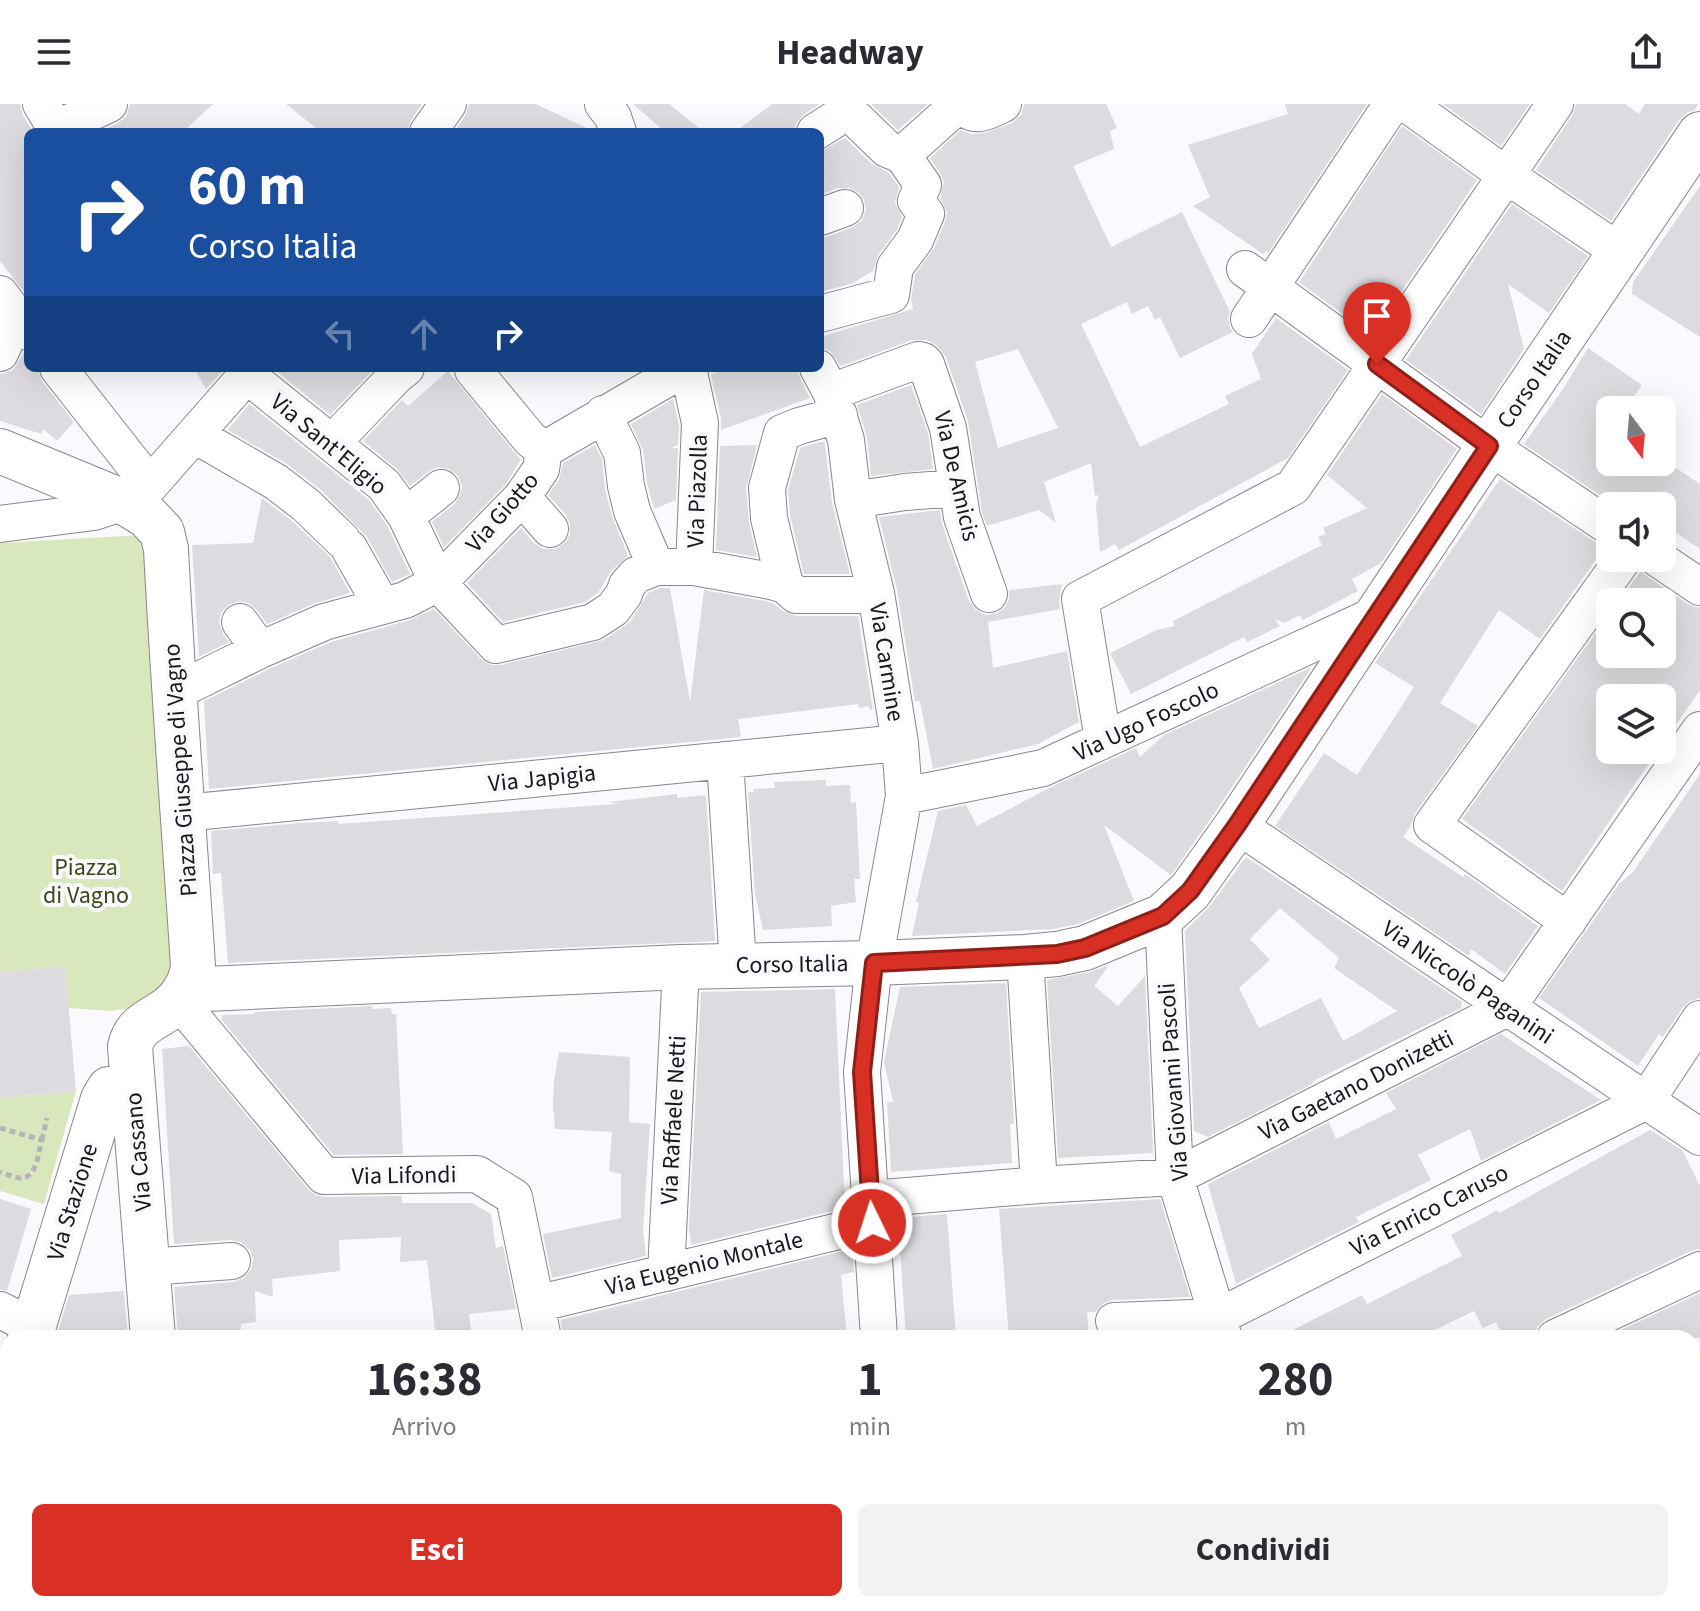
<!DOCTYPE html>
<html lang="it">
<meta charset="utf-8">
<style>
:root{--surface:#fff;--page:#f2f2f3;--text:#2b2b33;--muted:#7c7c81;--accent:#d93025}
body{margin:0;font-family:"Source Sans 3",sans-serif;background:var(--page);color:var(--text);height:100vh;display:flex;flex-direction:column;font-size:30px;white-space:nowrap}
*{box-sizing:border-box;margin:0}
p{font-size:26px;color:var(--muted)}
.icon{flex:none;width:44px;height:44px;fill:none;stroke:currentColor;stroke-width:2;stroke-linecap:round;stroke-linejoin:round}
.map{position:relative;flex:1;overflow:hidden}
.drawer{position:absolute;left:0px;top:1226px;width:1700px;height:282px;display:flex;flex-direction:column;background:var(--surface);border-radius:24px 24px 0 0;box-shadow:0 8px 32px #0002}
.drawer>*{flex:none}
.hud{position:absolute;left:24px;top:24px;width:800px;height:244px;border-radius:12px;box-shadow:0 8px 32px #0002;background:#1a4fa0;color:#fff;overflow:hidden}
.needle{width:52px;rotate:164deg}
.fabs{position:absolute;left:1596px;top:292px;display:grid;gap:16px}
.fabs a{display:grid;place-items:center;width:80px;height:80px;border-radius:12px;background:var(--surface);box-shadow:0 8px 32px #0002;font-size:40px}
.pin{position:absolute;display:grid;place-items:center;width:68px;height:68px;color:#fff;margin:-82px -34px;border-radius:50% 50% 50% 0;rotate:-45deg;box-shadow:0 0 8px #0007}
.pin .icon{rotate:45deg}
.me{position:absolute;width:88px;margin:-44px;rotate:356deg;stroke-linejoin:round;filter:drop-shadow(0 0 6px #0008)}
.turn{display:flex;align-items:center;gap:28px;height:168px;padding:0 32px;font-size:36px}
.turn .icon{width:104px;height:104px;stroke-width:2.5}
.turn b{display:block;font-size:56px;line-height:68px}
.lanes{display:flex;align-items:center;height:76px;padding:0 32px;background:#0003;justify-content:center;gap:40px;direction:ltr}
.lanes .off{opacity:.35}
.eta{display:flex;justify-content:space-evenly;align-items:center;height:136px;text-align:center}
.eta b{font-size:48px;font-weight:700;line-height:56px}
.action{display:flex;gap:16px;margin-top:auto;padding:16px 32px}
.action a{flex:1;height:92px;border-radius:12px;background:var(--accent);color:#fff;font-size:32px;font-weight:700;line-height:92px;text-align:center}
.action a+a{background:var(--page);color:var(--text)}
header{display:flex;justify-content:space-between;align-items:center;height:104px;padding:0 32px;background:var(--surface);font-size:36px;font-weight:700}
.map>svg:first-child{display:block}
.green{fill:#d9e8bc}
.building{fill:#dddbdf;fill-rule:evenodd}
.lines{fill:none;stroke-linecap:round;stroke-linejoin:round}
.street-casing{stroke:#88878b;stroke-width:38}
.secondary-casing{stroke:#88878b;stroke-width:46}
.path{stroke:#b5b4b8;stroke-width:5;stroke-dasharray:6 4;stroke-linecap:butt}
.street{stroke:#fff;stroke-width:36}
.secondary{stroke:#fff;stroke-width:44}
.route-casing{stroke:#8d1f18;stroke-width:20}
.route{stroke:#d93025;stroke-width:14}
.labels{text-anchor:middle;stroke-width:8;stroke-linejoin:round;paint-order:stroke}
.street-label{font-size:24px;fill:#181819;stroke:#faf9fe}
.park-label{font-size:24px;fill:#3b4915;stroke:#faf9fe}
</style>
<header><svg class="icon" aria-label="menu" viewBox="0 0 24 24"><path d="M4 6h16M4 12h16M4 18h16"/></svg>Headway<svg class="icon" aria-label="share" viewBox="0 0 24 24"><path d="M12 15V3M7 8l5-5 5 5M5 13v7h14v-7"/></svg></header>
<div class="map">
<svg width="1700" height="1507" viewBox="0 0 1700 1507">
<rect width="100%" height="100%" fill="#faf9fe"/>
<path class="green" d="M143 431 179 876 158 900 112 907 68 904 65 862 0 868V439Z
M76 987 44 1100 0 1087V994Z
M1700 1274V1507H1317L1332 1500H1692V1278Z"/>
<path class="building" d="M0 0H20L23 11 33 28H28V193L0 157Z
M130 0H213L183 28H99L118 19 126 13Z
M286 0H422L411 16 407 28H321Z
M469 0H536L595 28H454L465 12Z
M633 0H669L704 28H665Z
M772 0H820L803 11 796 19 794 28H735Z
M871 0H928L898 26Z
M1024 0H1106L1117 24 1110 27 1114 45 1073 62 1111 143 1182 108 1230 208 1228 214 1230 224 1233 228 1180 254 1160 213 1155 216 1148 202 1132 210 1127 198 1081 220 1140 343 1229 300 1225 292 1261 275 1252 250 1276 214 1348 266 1288 354 1119 446 1115 440 1100 448 1096 401 1099 391 1095 392 1091 359 1044 378 1056 419 1039 406 987 422 982 408 968 317 946 253 937 242 927 236H912L841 262 830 247 820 243V233L913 205 911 195 915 171 934 144 945 118 947 108 940 94 944 78 940 69 930 54 961 26 971 30 985 29 1012 19 1021 11ZM1018 245 1058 324 998 344 975 258Z
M1285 0H1367L1268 149 1266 147 1263 150 1193 102 1210 93 1188 41 1288 10Z
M1443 0H1530L1501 42Z
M1576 0H1625L1639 10 1645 0H1698L1694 7 1688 8 1679 16 1611 117 1536 66 1572 12Z
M1402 22 1477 76 1372 231 1300 179V177Z
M845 34 872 60 888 68 899 83 895 99 902 113 897 126 878 151 873 167 851 180 820 188V133H827L853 123 861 117 866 107 864 96 859 89 849 84H838L820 91V48Z
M1700 82V233L1632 190 1633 178Z
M1512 100 1588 152 1549 209 1508 180 1524 245 1481 310 1406 256Z
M1588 244 1642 281 1624 306H1610V358H1667L1700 380V445L1662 419V402H1638L1635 400 1633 402H1616L1524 340 1563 285Z
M24 248 28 249V264H37L42 277 74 318 57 337 43 325 41 330 0 317V270L13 266Z
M194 264H225L206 285Z
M273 264H369L372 267 330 311Z
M728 264H797L800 274 810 294 721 326V315L711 271Z
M448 267 514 348 521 355 506 380 444 443 432 418 454 400 460 392 462 382 458 372 449 365 437 363 428 368 410 382 397 365 363 337 402 296 408 302Z
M911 281 928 329 933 365 871 372 867 333 857 301Z
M1382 290 1457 345 1381 459 1352 475 1358 487 1303 516 1300 511 1284 519 1274 515 1280 522 1247 538 1244 533 1131 590 1110 549 1157 526 1174 522 1173 517 1322 441 1318 433 1326 430 1323 424 1367 404 1327 371Z
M673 295 679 321 678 341 671 344H678L676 396 654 405 647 378 643 346 631 320Z
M249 300 369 396 388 423 410 470 392 478 367 433 321 386 287 360 228 326Z
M819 338H825V340L832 399 850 470H804L790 411 788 386 800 344Z
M595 341 602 355 605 385 612 412 628 452 611 467 598 489 585 498 503 518 467 479 521 424 534 439 543 445H555L564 440 570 431V420L566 411 548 391 559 376 563 359Z
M757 341 746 385 749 419 757 453 716 446 720 342Z
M1500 375 1598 440 1605 443 1540 535 1499 506 1440 599 1478 622 1415 709 1411 721 1403 733 1463 773 1465 770 1538 822 1505 870 1471 845 1469 852 1275 722 1324 649 1357 671 1391 619 1414 583 1375 559Z
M262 394 292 417 330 453 350 489 316 499 267 520 257 506 249 499 239 497 228 501 221 509 219 519 223 530 229 538 199 553 192 441 253 439Z
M940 406 942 420 969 497 976 506 986 511 997 509 1005 503 1009 495V486L1062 480 1059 497 1060 505 988 518 993 564 1067 547 1079 618 1038 640 933 665 920 597 915 598 897 486 879 413Z
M1641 467 1645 471 1688 500 1700 504V586L1662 641V594H1610V646H1658L1562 787 1462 715 1610 509V550H1662V498H1618Z
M660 484H670L690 598 704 486 766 497 774 500 783 507 796 512H858L873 606H870L868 602 859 604 858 600 738 615 741 633 209 685 204 597 269 565 331 538 410 516 434 505 481 555 491 561H501L604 536 630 518 648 489Z
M1312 563 1216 707 1171 771 1104 721 1134 797 1078 820 1053 825 912 832 919 799 916 798 938 707 966 701 977 722 1051 683 1136 644 1140 653 1164 631Z
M1700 670V894L1690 897 1683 903 1663 933 1659 930 1638 962 1539 894 1619 780 1633 768Z
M826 676V682L850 681 851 699 856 698 860 775H854L856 798 831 802 832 822 763 826 755 790 748 688H754L753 685 775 684 774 678Z
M677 690V694L706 691 715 837 228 859 221 769 213 770 211 727 300 719 338 717V720L617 700 609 698Z
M1246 753 1462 898 1461 904 1313 977 1312 980 1208 1033 1194 1027 1185 827 1210 802ZM1280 804 1339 854 1334 864 1397 907 1343 937 1321 894 1259 924 1239 884 1270 856 1250 835Z
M1109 861 1094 882 1118 902 1145 872 1153 1049 1058 1054 1047 876 1090 868Z
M65 862 76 987 0 994V868Z
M1006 879 1014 1020H1010L1012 1059 891 1068 887 998H893L884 958 900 883Z
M835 885 845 1104 691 1141 689 1123 701 888Z
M372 902V905L391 904 392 910H396L403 1050 334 1051 221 915 223 911 255 910V908Z
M1501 930 1601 996 1481 1057 1470 1025 1418 1051 1431 1076 1356 1113 1359 1118 1236 1180 1208 1080 1329 1018 1336 1035 1396 1005 1386 989Z
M189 942 308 1085 315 1091 324 1093 402 1092V1099H472L491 1110 496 1144 503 1142 516 1205 469 1210 472 1234H436L427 1156 400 1158 401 1133 339 1136 340 1167 272 1175 273 1193 255 1187 256 1218 241 1220 240 1234H178L174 1183 234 1178 244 1174 251 1165 253 1156 250 1146 240 1138 231 1136 174 1140 162 945Z
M559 948 630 953 629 1018 650 1020 643 1126 646 1152 552 1174 543 1130 621 1114V1070L609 1067 612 1028 555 1025 553 1001 554 977Z
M1650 1026 1682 1046 1700 1082V1145L1691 1147 1546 1215 1537 1223 1534 1234H1504L1496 1218 1483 1224 1474 1207 1418 1234H1277L1362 1191 1367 1200 1462 1152 1451 1131 1498 1106 1499 1109Z
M0 1095 31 1105 7 1187 0 1185Z
M1160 1095 1190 1193 1113 1196 1104 1199 1095 1208H1087L1089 1234H1009L999 1105Z
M947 1110 956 1234H906L898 1114Z
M852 1145 854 1168 841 1171 847 1234H563L561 1216Z
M124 1187 128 1234H56L69 1191Z
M1700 1189V1234H1604Z"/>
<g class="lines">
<defs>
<path id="street" d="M41 0 56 25 109 0
M603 0 613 13 618 28
M960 0C974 16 987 8 1003 0
M1407 0 1506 71 1620 148
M428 28 448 0
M815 28 840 12 848 10 854 13 887 45 902 51 923 81 916 97 926 110 915 136 895 163 891 191 820 210
M902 51 959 0
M820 113 845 104
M1245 165 1489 342 1610 423
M0 190 28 228
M1249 215 1392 0
M0 249 16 214
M58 264 150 381
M477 264 473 266 530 335 544 346
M688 264 700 319 694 463
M818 264 831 288 846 336 853 396 876 489 900 639 904 692 874 859 862 968 879 1234
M248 272 384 381 406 412 438 479 496 541 593 518 613 505 624 490 627 481 636 471 656 463H694L771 477 785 481 796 491H862L876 489
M831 288 918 256 923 257 926 260 948 324 962 413 989 490
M603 310 622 349 626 382 632 407 656 463
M195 331 276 378 306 401 342 436
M333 338 396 272 406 264
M522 393 550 425
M853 396 905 388 957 384
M406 412 441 384
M0 420 94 408 124 398 150 381 253 264
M349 444 382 502
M1657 454 1700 483
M785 481 769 414 767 384 782 329 799 322 839 311
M240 518 260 546
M173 589 260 546 324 518 405 496 438 479 522 393 541 365 544 346 685 264
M1103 636 1080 495 1293 383 1555 0
M725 656 738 861
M904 692 1043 664 1377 510
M184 709 900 639
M1237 721 1700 1033
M1163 812 1175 1073 1224 1234
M1568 817 1432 721 1624 454
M1025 853 1039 1081
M178 896 324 1072 477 1070 514 1093 543 1234
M871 1095 1039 1081 1175 1073 1507 904 1700 626
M147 1163 232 1157
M666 1169 681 863
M536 1200 872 1119
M0 1206 34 1223
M1114 1217 1218 1213 1646 997 1700 915
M1555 1234 1700 1166
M0 1465 8 1464
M340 1500 341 1507
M606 1500V1507
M799 1500 809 1507
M897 1500V1507"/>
<path id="secondary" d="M0 347 124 398 147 412 162 428 166 445C173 584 184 723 193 862 191 882 178 900 160 910 146 919 134 924 130 943L153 1234
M185 886 681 863 874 859 1025 853 1057 850 1085 844 1163 812 1190 787 1237 721 1489 342 1700 30
M30 1234 103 995 109 985 132 983
M0 1334 8 1308
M169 1500 170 1507"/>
</defs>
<use href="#street" class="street-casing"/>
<use href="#secondary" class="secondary-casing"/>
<path class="path" d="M0 1024 42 1036C38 1048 37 1075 20 1074 13 1073 6 1070 0 1068
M42 1036 47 1014"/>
<use href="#street" class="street"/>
<use href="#secondary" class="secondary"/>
</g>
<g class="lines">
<defs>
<path id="route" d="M872 1119 862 968 874 859 1057 850 1085 844 1163 812 1190 787 1237 721 1489 342 1377 260"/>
</defs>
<use href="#route" class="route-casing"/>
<use href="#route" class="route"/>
</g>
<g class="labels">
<g class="street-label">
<text transform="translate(1534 275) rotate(-56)" y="8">Corso Italia</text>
<text transform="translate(329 340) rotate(40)" y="8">Via Sant'Eligio</text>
<text transform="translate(957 372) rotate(77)" y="8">Via De Amicis</text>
<text transform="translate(697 387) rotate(-88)" y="8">Via Piazolla</text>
<text transform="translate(502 408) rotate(-49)" y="8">Via Giotto</text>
<text transform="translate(887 558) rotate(81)" y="8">Via Carmine</text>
<text transform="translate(1146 617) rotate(-25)" y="8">Via Ugo Foscolo</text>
<text transform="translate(180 666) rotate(-94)" y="8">Piazza Giuseppe di Vagno</text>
<text transform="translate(542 674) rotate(-6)" y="8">Via Japigia</text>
<text transform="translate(792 860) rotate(-1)" y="8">Corso Italia</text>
<text transform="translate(1468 878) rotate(34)" y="8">Via Niccolò Paganini</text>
<text transform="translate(1173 978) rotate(-94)" y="8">Via Giovanni Pascoli</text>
<text transform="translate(1356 981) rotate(-27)" y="8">Via Gaetano Donizetti</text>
<text transform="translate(673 1016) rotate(-87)" y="8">Via Raffaele Netti</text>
<text transform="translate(138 1048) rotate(-95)" y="8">Via Cassano</text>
<text transform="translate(404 1071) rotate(-1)" y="8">Via Lifondi</text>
<text transform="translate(72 1098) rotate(-73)" y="8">Via Stazione</text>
<text transform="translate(1429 1106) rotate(-27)" y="8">Via Enrico Caruso</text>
<text transform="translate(704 1159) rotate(-14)" y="8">Via Eugenio Montale</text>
</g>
<g class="park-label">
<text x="86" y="771">Piazza<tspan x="86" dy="28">di Vagno</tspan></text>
</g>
</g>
</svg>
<div class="fabs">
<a><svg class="needle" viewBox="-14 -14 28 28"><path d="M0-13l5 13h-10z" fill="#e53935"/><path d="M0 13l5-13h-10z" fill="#7c7c81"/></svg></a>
<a><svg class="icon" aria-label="sound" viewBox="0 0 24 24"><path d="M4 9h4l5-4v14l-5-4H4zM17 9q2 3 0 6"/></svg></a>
<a><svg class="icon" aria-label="search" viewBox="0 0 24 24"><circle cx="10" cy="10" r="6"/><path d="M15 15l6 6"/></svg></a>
<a><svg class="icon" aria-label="layers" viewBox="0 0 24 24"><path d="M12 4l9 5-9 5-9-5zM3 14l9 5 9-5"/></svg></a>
</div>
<div class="pin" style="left:1377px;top:260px;background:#d93025"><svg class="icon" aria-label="arrive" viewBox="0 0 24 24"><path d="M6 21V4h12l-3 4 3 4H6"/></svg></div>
<svg class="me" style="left:872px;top:1119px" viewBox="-20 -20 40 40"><circle r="17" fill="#d93025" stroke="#fff" stroke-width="3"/><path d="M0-11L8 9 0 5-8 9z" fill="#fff"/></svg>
<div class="hud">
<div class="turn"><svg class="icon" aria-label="right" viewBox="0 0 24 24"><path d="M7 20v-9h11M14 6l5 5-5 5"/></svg><div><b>60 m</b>Corso Italia</div></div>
<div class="lanes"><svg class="icon off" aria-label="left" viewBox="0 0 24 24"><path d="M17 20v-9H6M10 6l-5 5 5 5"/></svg><svg class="icon off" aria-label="ahead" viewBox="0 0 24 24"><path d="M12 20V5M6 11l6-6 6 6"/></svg><svg class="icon" aria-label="right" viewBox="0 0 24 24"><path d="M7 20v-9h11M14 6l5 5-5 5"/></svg></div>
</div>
<section class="drawer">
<div class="eta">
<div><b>16:38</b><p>Arrivo</p></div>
<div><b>1</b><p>min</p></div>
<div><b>280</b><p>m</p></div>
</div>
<div class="action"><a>Esci</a><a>Condividi</a></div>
</section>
</div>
